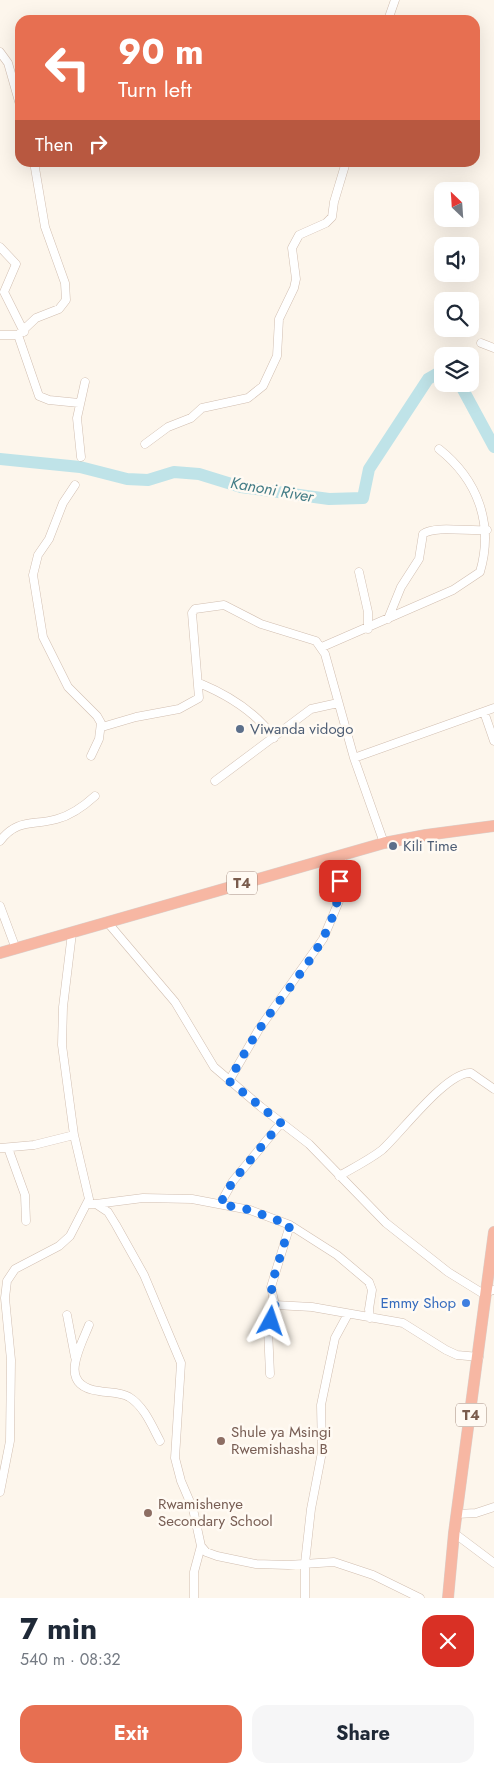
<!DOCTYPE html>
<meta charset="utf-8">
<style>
:root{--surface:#fff;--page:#f6f6f7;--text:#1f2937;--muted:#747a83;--accent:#e76f51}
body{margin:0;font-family:Jost,sans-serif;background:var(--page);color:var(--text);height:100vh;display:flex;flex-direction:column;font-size:19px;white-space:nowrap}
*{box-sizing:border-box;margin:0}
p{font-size:16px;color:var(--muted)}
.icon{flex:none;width:28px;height:28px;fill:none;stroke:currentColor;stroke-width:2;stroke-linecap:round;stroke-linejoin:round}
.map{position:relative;height:1598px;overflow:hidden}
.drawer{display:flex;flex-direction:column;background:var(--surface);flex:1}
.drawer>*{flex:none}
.hud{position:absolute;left:15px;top:15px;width:465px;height:152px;border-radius:15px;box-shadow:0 5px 20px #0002;background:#e76f51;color:#fff;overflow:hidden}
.needle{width:32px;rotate:335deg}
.buttons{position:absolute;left:434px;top:182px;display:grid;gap:10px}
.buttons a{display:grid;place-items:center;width:45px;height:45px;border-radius:10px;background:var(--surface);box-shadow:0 5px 20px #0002;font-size:25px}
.pin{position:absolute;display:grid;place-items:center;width:42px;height:42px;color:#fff;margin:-21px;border-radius:10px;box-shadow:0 2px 8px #0006}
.me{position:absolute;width:55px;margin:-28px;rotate:5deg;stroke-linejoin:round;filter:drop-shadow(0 0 4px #0008)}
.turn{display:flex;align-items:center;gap:18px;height:105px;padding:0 20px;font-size:22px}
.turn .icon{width:65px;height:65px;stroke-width:2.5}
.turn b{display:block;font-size:35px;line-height:42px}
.then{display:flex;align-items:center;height:48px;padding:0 20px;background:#0003;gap:10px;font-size:19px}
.round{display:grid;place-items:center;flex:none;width:52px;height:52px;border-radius:15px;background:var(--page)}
.head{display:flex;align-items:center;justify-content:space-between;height:85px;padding:0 20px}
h1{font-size:30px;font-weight:700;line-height:38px}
.primary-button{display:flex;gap:10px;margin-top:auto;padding:10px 20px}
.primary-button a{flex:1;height:58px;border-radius:15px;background:var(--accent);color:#fff;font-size:20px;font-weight:700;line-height:58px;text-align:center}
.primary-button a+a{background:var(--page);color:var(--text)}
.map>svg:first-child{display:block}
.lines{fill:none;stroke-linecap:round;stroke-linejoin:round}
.river{stroke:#bfe3e8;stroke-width:12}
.minor-casing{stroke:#d1beb0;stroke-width:9}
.highway-casing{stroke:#dad1cd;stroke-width:12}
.minor{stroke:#fff;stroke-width:8}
.highway{stroke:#f7b7a3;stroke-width:11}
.route{stroke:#1a73e8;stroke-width:9;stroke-dasharray:0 16.2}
.service-dot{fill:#5c6f8a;stroke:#fffaf3;stroke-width:2}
.shop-dot{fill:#3f7fe0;stroke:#fffaf3;stroke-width:2}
.education-dot{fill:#8d6e63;stroke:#fffaf3;stroke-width:2}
.labels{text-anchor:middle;stroke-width:5;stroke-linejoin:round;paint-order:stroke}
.shield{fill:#fffaf3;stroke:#a28b7f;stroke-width:1}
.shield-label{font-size:14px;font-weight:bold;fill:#7a5c4d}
.service-label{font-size:15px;fill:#4e5e75;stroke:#fffaf3;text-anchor:start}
.shop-label{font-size:15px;fill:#366cbe;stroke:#fffaf3;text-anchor:end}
.education-label{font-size:15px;fill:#785e54;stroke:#fffaf3;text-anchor:start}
.water-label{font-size:16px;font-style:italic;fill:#437c86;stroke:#fffaf3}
</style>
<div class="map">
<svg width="494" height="1598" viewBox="0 0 494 1598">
<rect width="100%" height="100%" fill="#fdf6ec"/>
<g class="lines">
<path class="river" d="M460 384 494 447
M0 459 80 467 127 479 148 480 174 472 199 474 241 487 329 499 363 498 369 469 428 379 442 371"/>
<defs>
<path id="minor" d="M388 20 395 0
M0 52 8 63 20 105
M0 247 16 264 4 292 24 332
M0 335H18L36 318 59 309 66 300 65 283 45 227 34 162
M18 335 39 396 49 400 79 403
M481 343 494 348
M145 444 168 427 191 418 202 408 248 398 263 386 277 356 279 319 294 288 296 279 292 248 299 235 326 223 332 217 334 202 346 162
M81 457 77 418 85 382
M75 485 63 503 49 539 38 555 33 575 43 637 68 687 97 716 101 723 99 739 91 756
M359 572 368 612V629
M388 619 401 587 419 559 423 534C435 525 470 532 487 530
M322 647 453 590 480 572C494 524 478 480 439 449
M199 683C228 695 256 712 274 738
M484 712 494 741
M102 727 136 717 179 709 199 698 192 613 195 609 224 605 261 624 316 641 325 654 354 758 384 843
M354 758 494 708
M215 781 311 709 338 703
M0 841C18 818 33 826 57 819 72 815 84 806 95 796
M0 906 16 949
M108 923 175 1002 214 1067 261 1107 309 1144 386 1223 448 1272 482 1293 494 1290
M229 1081 259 1029 323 939 339 901 342 855
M0 1148 34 1145 74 1135
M8 1148 25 1195 26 1221
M339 1176C353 1168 369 1160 382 1150 401 1133 447 1071 471 1073L494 1089
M88 1204H96L108 1212 116 1225 144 1275 181 1363 175 1458 181 1481 193 1509 201 1546 206 1552 217 1556 256 1564 288 1565 334 1562 373 1575 420 1598
M96 1204 143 1198 192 1199 250 1210 290 1225 337 1255 369 1282 372 1290 369 1309 370 1318
M220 1204 233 1181 281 1123
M275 1305 312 1307 403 1323 446 1350 457 1355 479 1357
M67 1315 75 1357
M89 1325C80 1348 57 1386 99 1391 109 1393 120 1392 129 1397 144 1406 152 1426 160 1441
M270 1374 268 1329 275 1305 271 1287 290 1225
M0 1492 10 1441 11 1360 5 1298 7 1281 15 1269 59 1246 70 1236 89 1199 74 1135 62 1045 63 1007 72 933
M457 1514 476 1513 494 1507
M454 1533 494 1563
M194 1598V1572L201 1546
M305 1598V1563L311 1509 322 1452 321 1405 335 1338 348 1314"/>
<path id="highway" d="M0 953 384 843 426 835 494 826
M448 1598 454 1533 494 1232"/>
</defs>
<use href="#minor" class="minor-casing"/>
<use href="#highway" class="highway-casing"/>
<use href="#minor" class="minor"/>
<use href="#highway" class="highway"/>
</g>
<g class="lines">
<path class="route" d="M271 1321 275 1305 271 1286 290 1225 250 1210 220 1204 233 1181 281 1123 229 1081C241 1059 254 1036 269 1015 299 974 337 934 340 881"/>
</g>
<g class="service-dot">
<circle cx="240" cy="729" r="5"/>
<circle cx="393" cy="846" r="5"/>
</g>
<circle class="shop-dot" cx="466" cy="1303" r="5"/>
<g class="education-dot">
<circle cx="221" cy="1441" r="5"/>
<circle cx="148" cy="1513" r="5"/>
</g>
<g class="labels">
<g class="shield">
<rect x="227" y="871.5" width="30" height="23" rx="4"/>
<rect x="456" y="1403.5" width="30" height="23" rx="4"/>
</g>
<g class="shield-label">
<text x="242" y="888">T4</text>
<text x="471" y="1420">T4</text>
</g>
<g class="service-label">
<text x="250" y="734">Viwanda vidogo</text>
<text x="403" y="851">Kili Time</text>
</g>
<g class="shop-label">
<text x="456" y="1308">Emmy Shop</text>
</g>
<g class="education-label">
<text x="231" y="1437">Shule ya Msingi<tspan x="231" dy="17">Rwemishasha B</tspan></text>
<text x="158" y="1509">Rwamishenye<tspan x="158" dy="17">Secondary School</tspan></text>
</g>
<g class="water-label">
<text transform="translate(272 489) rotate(10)" y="6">Kanoni River</text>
</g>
</g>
</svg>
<div class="buttons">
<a><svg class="needle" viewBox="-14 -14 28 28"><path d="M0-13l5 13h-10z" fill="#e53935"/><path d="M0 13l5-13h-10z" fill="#747a83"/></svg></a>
<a><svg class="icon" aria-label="sound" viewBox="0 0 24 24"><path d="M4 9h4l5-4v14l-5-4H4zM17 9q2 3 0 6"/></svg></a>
<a><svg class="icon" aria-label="search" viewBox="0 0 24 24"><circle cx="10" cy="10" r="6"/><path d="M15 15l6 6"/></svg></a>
<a><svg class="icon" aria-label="layers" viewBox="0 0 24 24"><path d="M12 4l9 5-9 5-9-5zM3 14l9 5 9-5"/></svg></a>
</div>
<div class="pin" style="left:340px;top:881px;background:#d93025"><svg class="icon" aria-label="arrive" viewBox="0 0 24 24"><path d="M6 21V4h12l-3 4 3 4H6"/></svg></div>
<svg class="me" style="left:271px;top:1321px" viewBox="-20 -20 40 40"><path d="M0-17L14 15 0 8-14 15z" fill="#1a73e8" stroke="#fff" stroke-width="4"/></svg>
<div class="hud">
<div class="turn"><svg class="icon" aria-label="left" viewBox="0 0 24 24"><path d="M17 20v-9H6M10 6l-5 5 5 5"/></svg><div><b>90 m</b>Turn left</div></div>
<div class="then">Then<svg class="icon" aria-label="right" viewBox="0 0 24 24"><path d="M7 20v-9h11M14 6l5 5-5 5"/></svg></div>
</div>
</div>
<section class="drawer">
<div class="head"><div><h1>7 min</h1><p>540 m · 08:32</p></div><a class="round" style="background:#d93025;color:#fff"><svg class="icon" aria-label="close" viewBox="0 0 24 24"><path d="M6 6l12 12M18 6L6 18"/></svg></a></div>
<div class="primary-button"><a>Exit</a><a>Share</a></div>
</section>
